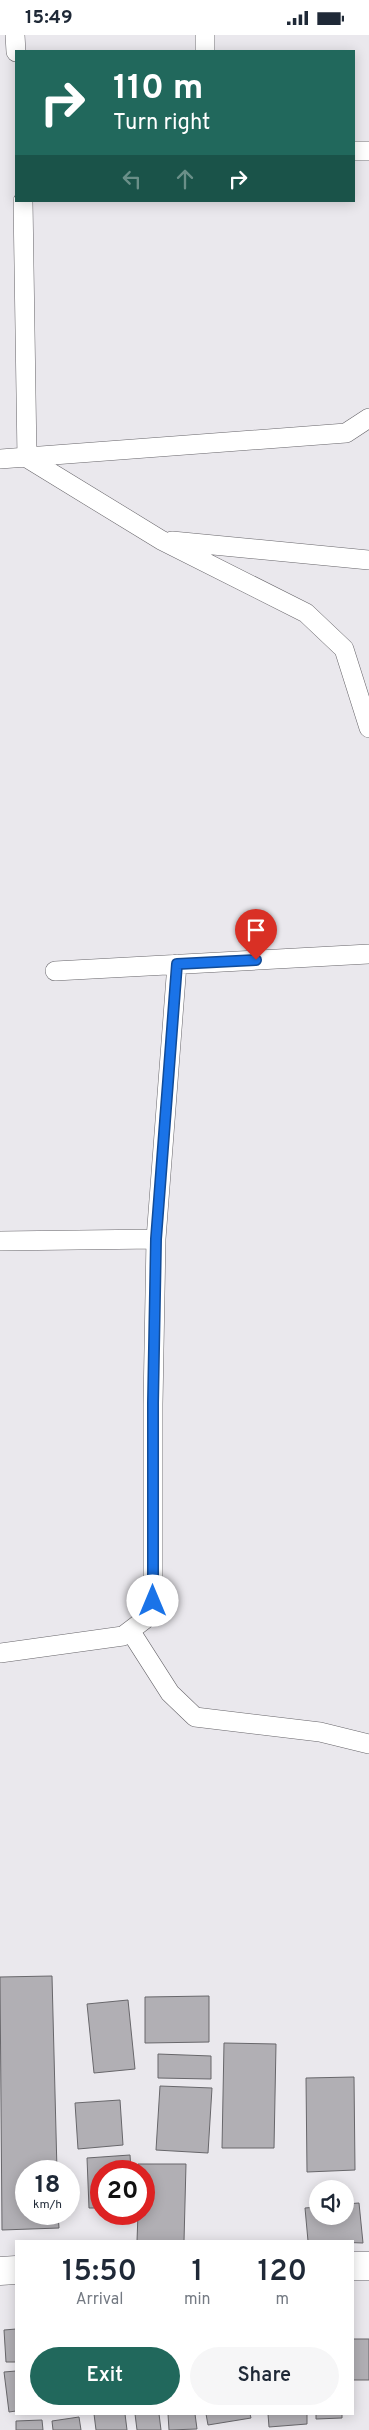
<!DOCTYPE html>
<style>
:root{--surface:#fff;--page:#f6f6f7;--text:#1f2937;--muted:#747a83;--accent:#21685c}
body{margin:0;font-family:Overpass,sans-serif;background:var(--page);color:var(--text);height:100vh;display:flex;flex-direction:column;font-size:19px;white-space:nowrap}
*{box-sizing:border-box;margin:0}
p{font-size:16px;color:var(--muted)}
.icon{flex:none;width:28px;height:28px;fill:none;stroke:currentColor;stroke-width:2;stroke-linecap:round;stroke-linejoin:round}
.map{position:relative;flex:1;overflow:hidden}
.side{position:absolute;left:15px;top:2205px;width:339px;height:175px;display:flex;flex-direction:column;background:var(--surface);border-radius:0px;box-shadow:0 2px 12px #0003}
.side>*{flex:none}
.banner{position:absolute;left:15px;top:15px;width:340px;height:152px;border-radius:0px;box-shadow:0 2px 12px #0003;background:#21685c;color:#fff;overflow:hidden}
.buttons{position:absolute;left:309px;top:2145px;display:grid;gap:10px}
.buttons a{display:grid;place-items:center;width:45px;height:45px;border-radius:50%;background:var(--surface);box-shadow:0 2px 12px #0003;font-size:25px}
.speed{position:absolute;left:15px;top:2125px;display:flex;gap:10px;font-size:25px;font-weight:700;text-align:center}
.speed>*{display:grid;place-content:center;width:65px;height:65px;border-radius:50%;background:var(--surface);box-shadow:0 2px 12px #0003;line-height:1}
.speed small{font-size:12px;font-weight:400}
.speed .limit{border:8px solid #d22;background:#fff;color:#111}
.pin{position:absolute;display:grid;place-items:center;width:42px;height:42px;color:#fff;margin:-51px -21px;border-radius:50% 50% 50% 0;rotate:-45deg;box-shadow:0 0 5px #0007}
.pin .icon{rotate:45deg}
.me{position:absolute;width:55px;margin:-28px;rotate:0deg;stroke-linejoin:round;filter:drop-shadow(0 0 4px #0008)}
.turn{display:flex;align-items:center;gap:18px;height:105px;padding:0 15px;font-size:22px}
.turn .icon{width:65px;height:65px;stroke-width:2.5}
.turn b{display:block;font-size:35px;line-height:42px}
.lanes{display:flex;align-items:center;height:48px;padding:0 15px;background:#0003;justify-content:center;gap:25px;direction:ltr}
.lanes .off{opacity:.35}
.eta{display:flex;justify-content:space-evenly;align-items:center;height:85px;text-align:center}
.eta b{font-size:30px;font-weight:600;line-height:35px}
.button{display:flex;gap:10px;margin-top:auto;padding:10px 15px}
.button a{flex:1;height:58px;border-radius:30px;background:var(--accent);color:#fff;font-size:20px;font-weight:600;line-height:58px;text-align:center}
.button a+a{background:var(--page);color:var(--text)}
.status{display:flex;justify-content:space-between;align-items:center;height:35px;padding:0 25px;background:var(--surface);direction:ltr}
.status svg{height:14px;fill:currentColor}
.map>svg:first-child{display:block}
.building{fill:#b1afb4;stroke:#68676b}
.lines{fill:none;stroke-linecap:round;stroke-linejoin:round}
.lane-casing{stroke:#67656a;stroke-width:20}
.primary-casing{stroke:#67656a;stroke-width:29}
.lane{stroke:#fff;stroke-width:19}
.primary{stroke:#fff;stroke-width:28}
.route-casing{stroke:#114b97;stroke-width:12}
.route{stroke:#1a73e8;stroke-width:9}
</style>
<div class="status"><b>15:49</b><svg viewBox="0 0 49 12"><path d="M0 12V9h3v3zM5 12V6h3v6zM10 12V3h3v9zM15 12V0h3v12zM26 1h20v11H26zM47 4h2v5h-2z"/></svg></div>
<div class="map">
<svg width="369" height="2395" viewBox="0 0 369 2395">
<rect width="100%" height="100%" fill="#eae8ed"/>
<path class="building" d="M52 1941 57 2136H26V2179H58L59 2193 2 2195 0 1942Z
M209 1961V2007L145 2008V1962Z
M128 1965 135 2034 94 2038 87 1969Z
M224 2008 276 2009 274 2113H222Z
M158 2019 211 2021V2044L158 2043Z
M354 2042 355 2135 307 2137 306 2043Z
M160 2051 212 2053 208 2118 156 2115Z
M120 2065 123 2110 78 2114 75 2068Z
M130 2120 131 2136H101V2173H89L87 2123Z
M138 2129H186L184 2206H137L138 2179H144V2136H138Z
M359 2168 363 2208 308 2206 305 2173 318 2172V2181H345V2169Z
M16 2294V2327H6L4 2295Z
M352 2304H369V2345H352Z
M16 2336V2376L9 2377 4 2337Z
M94 2379H125L127 2395H96Z
M135 2379H159L161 2395H137Z
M168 2379H195L197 2394 169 2395Z
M206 2379H250L251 2383 208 2390Z
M268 2379H307V2389L269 2392Z
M316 2379H342V2383L316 2384Z
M79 2382 81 2395H53L52 2386Z
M42 2385 43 2395H16V2386Z"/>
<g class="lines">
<defs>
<path id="lane" d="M15 0 16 17
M205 0V16
M354 116H369
M23 166 27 423 161 505 306 578 344 614 369 693
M0 424 346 398 369 383
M172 506 369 525
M55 936 369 919
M0 1206 156 1204
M131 1597 170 1658 195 1682 320 1697 369 1709
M0 1618 123 1601 144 1585 153 1567V1369L156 1204 177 929"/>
<path id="primary" d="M352 2231H369
M0 2236 16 2235"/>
</defs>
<use href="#lane" class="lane-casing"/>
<use href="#primary" class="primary-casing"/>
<use href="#lane" class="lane"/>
<use href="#primary" class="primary"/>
</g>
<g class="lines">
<defs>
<path id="route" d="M153 1566V1368L156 1204 177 929 256 925"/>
</defs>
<use href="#route" class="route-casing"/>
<use href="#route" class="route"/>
</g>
</svg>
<div class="buttons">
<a><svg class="icon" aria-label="sound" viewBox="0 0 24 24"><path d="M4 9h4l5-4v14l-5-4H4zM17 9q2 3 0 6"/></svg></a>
</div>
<div class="speed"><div>18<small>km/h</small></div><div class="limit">20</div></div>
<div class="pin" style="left:256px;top:925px;background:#d93025"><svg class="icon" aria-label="arrive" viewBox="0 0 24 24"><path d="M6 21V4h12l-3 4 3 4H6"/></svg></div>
<svg class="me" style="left:153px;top:1566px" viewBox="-20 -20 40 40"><circle r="19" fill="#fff"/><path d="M0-13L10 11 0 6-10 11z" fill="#1a73e8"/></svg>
<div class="banner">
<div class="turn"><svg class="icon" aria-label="right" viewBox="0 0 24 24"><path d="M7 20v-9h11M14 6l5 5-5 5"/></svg><div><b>110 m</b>Turn right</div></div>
<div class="lanes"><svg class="icon off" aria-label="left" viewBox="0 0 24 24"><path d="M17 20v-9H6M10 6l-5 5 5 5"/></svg><svg class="icon off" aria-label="ahead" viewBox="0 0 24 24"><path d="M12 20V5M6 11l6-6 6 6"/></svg><svg class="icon" aria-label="right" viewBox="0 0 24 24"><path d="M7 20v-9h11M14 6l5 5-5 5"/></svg></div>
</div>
<section class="side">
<div class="eta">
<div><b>15:50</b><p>Arrival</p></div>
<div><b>1</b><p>min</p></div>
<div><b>120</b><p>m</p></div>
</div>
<div class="button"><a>Exit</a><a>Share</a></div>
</section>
</div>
